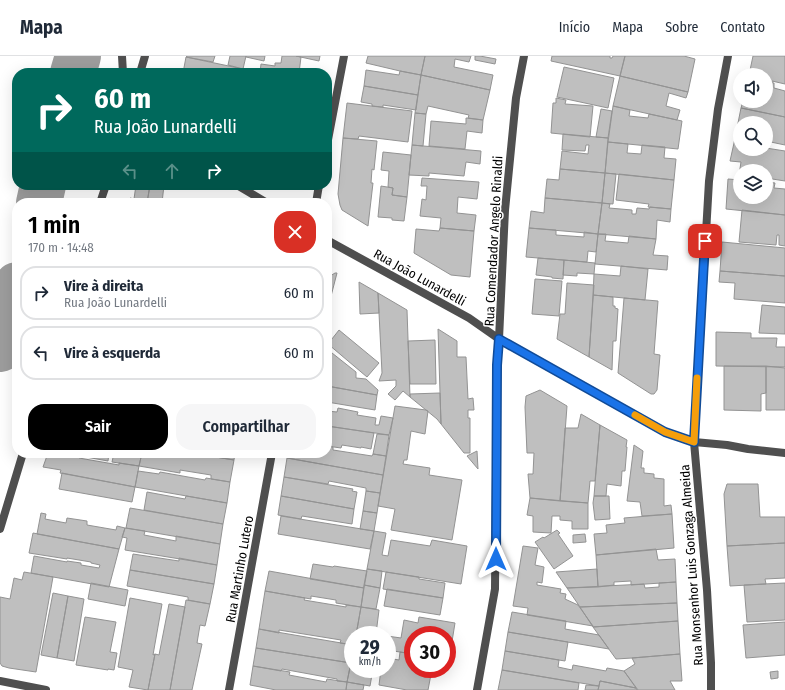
<!DOCTYPE html>
<html lang="pt">
<meta charset="utf-8">
<style>
:root{--surface:#fff;--page:#f6f6f7;--text:#1f2937;--muted:#747a83;--line:#e0e1e3;--accent:#000}
body{margin:0;font-family:"Fira Sans Condensed",sans-serif;background:var(--page);color:var(--text);height:100vh;display:flex;flex-direction:column;font-size:15px;white-space:nowrap}
*{box-sizing:border-box;margin:0}
p{font-size:13px;color:var(--muted)}
.icon{flex:none;width:22px;height:22px;fill:none;stroke:currentColor;stroke-width:2;stroke-linecap:round;stroke-linejoin:round}
.map{position:relative;flex:1;overflow:hidden}
.details{position:absolute;left:12px;top:142px;width:320px;height:260px;display:flex;flex-direction:column;background:var(--surface);border-radius:16px;box-shadow:0 4px 16px #0002}
.details>*{flex:none}
.hud{position:absolute;left:12px;top:12px;width:320px;height:122px;border-radius:16px;box-shadow:0 4px 16px #0002;background:#00695c;color:#fff;overflow:hidden}
.fabs{position:absolute;left:733px;top:12px;display:grid;gap:8px}
.fabs a{display:grid;place-items:center;width:40px;height:40px;border-radius:50%;background:var(--surface);box-shadow:0 4px 16px #0002;font-size:20px}
.speed{position:absolute;left:344px;top:570px;display:flex;gap:8px;font-size:20px;font-weight:700;text-align:center}
.speed>*{display:grid;place-content:center;width:52px;height:52px;border-radius:50%;background:var(--surface);box-shadow:0 4px 16px #0002;line-height:1}
.speed small{font-size:10px;font-weight:400}
.speed .limit{border:6px solid #d22;background:#fff;color:#111}
.pin{position:absolute;display:grid;place-items:center;width:34px;height:34px;color:#fff;margin:-17px;border-radius:8px;box-shadow:0 2px 6px #0006}
.me{position:absolute;width:44px;margin:-22px;rotate:0deg;stroke-linejoin:round;filter:drop-shadow(0 0 3px #0008)}
.turn{display:flex;align-items:center;gap:14px;height:84px;padding:0 16px;font-size:18px}
.turn .icon{width:52px;height:52px;stroke-width:2.5}
.turn b{display:block;font-size:28px;line-height:34px}
.lanes{display:flex;align-items:center;height:38px;padding:0 16px;background:#0003;justify-content:center;gap:20px;direction:ltr}
.lanes .off{opacity:.35}
.round{display:grid;place-items:center;flex:none;width:42px;height:42px;border-radius:16px;background:var(--page)}
.head{display:flex;align-items:center;justify-content:space-between;height:68px;padding:0 16px}
h1{font-size:24px;font-weight:600;line-height:30px;color:var(--accent)}
.action{display:flex;gap:8px;margin-top:auto;padding:8px 16px}
.action a{flex:1;height:46px;border-radius:16px;background:var(--accent);color:#fff;font-size:16px;font-weight:600;line-height:46px;text-align:center}
.action a+a{background:var(--page);color:var(--text)}
ul{padding:0;list-style:none}
li{display:flex;align-items:center;gap:12px;height:54px;margin:0 8px 6px;padding:0 8px;border:2px solid var(--line);border-radius:16px}
li div{flex:1}
li b{display:block;font-size:15px}
li em{font-style:normal}
header{display:flex;align-items:center;gap:24px;box-sizing:border-box;height:56px;padding:0 20px;background:var(--surface);border-bottom:1px solid var(--line)}
header strong{font-size:19px}
nav{display:flex;gap:22px;margin-inline-start:auto;font-size:14px}
.map>svg:first-child{display:block}
.lines{fill:none;stroke-linecap:round;stroke-linejoin:round}
.river{stroke:#9d9d9d;stroke-width:46}
.building{fill:#bfbfbf;stroke:#939393}
.minor{stroke:#4f4f4f;stroke-width:8}
.route-casing{stroke:#114b97;stroke-width:10}
.route{stroke:#1a73e8;stroke-width:7}
.slow{stroke:#f59e0b;stroke-width:7}
.labels{text-anchor:middle;stroke-width:3;stroke-linejoin:round;paint-order:stroke}
.street-label{font-size:13px;fill:#000;stroke:#fff}
</style>
<header>
<strong>Mapa</strong>
<nav><a>Início</a><a>Mapa</a><a>Sobre</a><a>Contato</a></nav>
</header>
<div class="map">
<svg width="785" height="634" viewBox="0 0 785 634">
<rect width="100%" height="100%" fill="#fff"/>
<g class="lines">
<path class="river" d="M73 17 78 0
M39 147 43 129
M0 293 17 229"/>
</g>
<path class="building" d="M187 0H215L213 6 186 1Z
M230 0H246L243 13 228 9Z
M246 0H265L264 5 246 1Z
M282 0H296L301 1 299 17H260L261 8 275 10V7H281Z
M296 0H320L319 5Z
M368 0H425L421 19 400 15 366 7Z
M425 0H471L469 6 455 3 454 11 493 19 490 34 421 19Z
M475 0H480L496 3 495 8 475 4Z
M552 0H610V2H612L613 0H625L620 20 551 5Z
M625 0H684L695 3 688 36 620 20Z
M753 0H785V28L772 25V27L766 26V19H749Z
M186 1 243 13V17H183Z
M564 11 614 22 608 52 557 41Z
M366 14 399 19 400 15 421 19 418 39 364 30Z
M421 19 490 34 483 64 468 62 469 59 428 50 426 58 415 57Z
M620 20 688 36 686 42 669 37 666 50 680 54 677 64 613 50Z
M766 26 774 27V32L785 35V61L741 52 743 45H766Z
M364 30 418 39 416 54 383 49V51L372 50V48L361 46Z
M556 42 566 44 565 48 593 50 590 81 551 77 553 47H556Z
M347 47 412 55 408 86 359 80 358 83 343 82Z
M613 50 630 54 629 60 648 62 649 58 682 65 678 93 608 86Z
M741 52 785 61V89L766 85V67H740V88L734 87Z
M601 53 612 55 608 82 596 81Z
M415 57 426 58 423 90 412 89Z
M466 62 483 64 482 77 467 75 465 93 429 90 431 65 466 68Z
M563 78 608 82 605 117 560 113 562 95 588 98 589 89H586L585 95 562 94Z
M343 82 377 85 374 114 372 113 371 127H373L368 170 342 154 340 149 338 138Z
M608 86 628 88 627 97 641 98 642 89 665 91 664 102 676 103 674 124 605 117Z
M734 87 740 88V93L766 92 785 95V125L766 122V115H740V119H739L741 106 730 105Z
M412 89 481 95 480 108 466 106 464 120 429 117V120L409 119Z
M383 96 411 99 407 141 392 139 393 132 388 131 389 115 381 114Z
M560 113 605 117 602 147 545 142 547 123 559 124Z
M605 117 616 118 613 148 602 147Z
M619 118 674 124 671 153 648 151 649 148 616 144Z
M422 122 479 126 477 143 458 141 457 157 476 159 474 175 440 172 441 162 420 160 422 143 426 144 427 130H421Z
M728 123 740 124V141H766V126L775 127 774 132 785 133V159L726 153Z
M136 129H150L147 147H129L130 142 134 143Z
M150 129H164L162 147H147Z
M284 129H299L294 133H291Z
M381 130 393 132 392 139 407 141 404 165 392 164V162L378 161Z
M545 142 602 147 598 178 529 172 531 155 544 157Z
M602 147 610 148 609 152 632 154V158H636L637 152 649 153 650 151 671 153 670 166 657 164 656 183 598 178Z
M742 154 785 159V190L779 189V179H777L776 189 739 186Z
M440 172 474 175 470 221 451 219 414 197 416 173 439 175Z
M529 172 556 174V179L584 181V176L598 178 596 196 588 195 587 206 526 201Z
M598 178H606L605 185 628 187 629 180 656 183 653 199 668 200 667 214 595 208Z
M722 186 785 192V220L720 215Z
M538 202 564 204 563 223 552 222V221L536 219Z
M564 204 595 207 594 218 577 217V220L563 219Z
M621 210 648 213 645 244 593 239 594 218 620 220Z
M720 215 785 220V247L734 243 735 227 719 226Z
M335 217H337L330 244 327 243V222Z
M535 223 562 225 559 260 532 258Z
M359 226 378 237 379 257 360 258Z
M567 227 594 229 589 301 557 283 560 258H565Z
M378 237 407 254 410 341 403 335 395 344 388 338 396 330V324L379 325 382 317Z
M593 239 613 241V250H615V252L618 253 616 285H613L612 314 589 301Z
M624 242 658 245 654 298 660 299 657 334 654 338H651L618 317Z
M762 249 785 251V278L759 277Z
M438 273 457 285V301H466L468 343 473 342 474 354H468V362H470V397H464L441 368Z
M339 274 379 307 367 321 328 288Z
M716 276 751 277V282H777L776 291H785V311L716 310Z
M435 284 436 328H410L408 285Z
M327 293 356 316V322L366 323 378 334 377 339 327 330Z
M724 310H766V337L761 338V355L724 354Z
M766 310 785 312V354H766Z
M327 330 377 339 375 354 327 346Z
M540 334 567 350 560 445 530 442 528 418H533L534 397H527L525 351 526 340Z
M440 337 441 368 437 363 410 341V338Z
M395 350 426 354 428 355 425 378 411 375 407 404H404L403 408 430 412 429 419 462 424 452 484 391 474 395 453 378 450Z
M338 352 358 356 357 359 376 362 375 369H379L381 360 393 362 389 379 327 370V355L337 356Z
M581 358 600 369 595 425H590L588 447 560 445 565 372H578Z
M600 369 627 384 626 391H627L625 415H622L621 430 607 428 606 440H594Z
M327 370 374 377 371 393 361 391V392L342 389 341 392 327 390Z
M377 378 389 379 386 400 373 398Z
M634 389 643 395 641 412H644V417L654 418V422L664 423V450L671 449 672 458 642 460 640 446 627 445Z
M327 390 333 391V394L372 400 373 398 386 400 383 419 287 402 288 397H327Z
M477 395 478 413 467 400Z
M48 397H64L80 400 79 402 119 409V407L139 410 135 431 60 417 61 414 43 411Z
M64 397H109L108 405Z
M114 397H142L139 410 112 406Z
M142 397H191L234 404 230 426 211 423V419L180 414V417L139 410Z
M191 397H235L234 404Z
M287 402 383 419 380 437 366 435V432L329 425 328 428 284 421Z
M138 415 159 418 160 416 205 424 206 422 230 426 227 447 135 431Z
M62 417 135 431 132 446 59 433Z
M284 421 353 433 352 435 357 436 354 453 281 440Z
M727 428H758L760 461H785V487L727 490 724 438Z
M366 435 380 437 377 457 363 455Z
M147 436 185 443 186 440 227 447 223 468 144 454Z
M281 440 354 453 352 468 302 460 301 463 278 459Z
M594 440H609L610 463 595 464 593 447Z
M530 442 588 447V473H572V465L560 464V460H552L551 477 533 476V460L527 459Z
M130 452 223 468 220 488 126 472Z
M363 455 377 457 374 475 360 473Z
M41 457 46 458 45 463 66 467 67 462 87 465V469L116 474 117 470 125 472 119 493 37 478Z
M672 458 674 492 596 499 594 478 607 477 606 469 625 467 624 462Z
M281 460 374 475 370 493 278 478Z
M125 472 145 475 144 479 176 485V480L220 488 217 509 125 494 127 482 122 481Z
M557 474 560 477 558 478 573 500 554 513 535 486 543 481 544 482Z
M374 475 386 477 382 499 388 500 391 484 430 490 432 484 467 490 461 528 367 513Z
M33 477 119 493 109 531 31 517 34 500 67 506V505L81 507V509L99 512 100 509 91 507V506L67 502V503L29 497Z
M585 478 586 486 573 487V479Z
M785 487V522L765 523 766 528 730 530 727 490Z
M523 490 538 492 535 509 544 511 542 527 537 526V529L561 533 560 537 566 538 565 543 578 549 593 570 527 559 528 552 513 550Z
M656 493 658 504 675 503 676 526 631 529V525L614 526V529L598 531 596 499Z
M133 498 179 505V502L217 509 214 528 130 514Z
M313 508 333 511 334 510 367 515 364 532 310 523Z
M367 513 382 515 380 532 364 529Z
M597 513 598 531 567 532 556 516Z
M130 514 214 528 210 548 188 544V541L127 530Z
M269 515 364 532 361 551 336 547V544L311 540V543L265 535Z
M24 516 53 521 36 616 9 612 2 610 0 607V541L10 543 14 522 22 524Z
M386 516 419 521V523L445 527 443 542 383 533Z
M676 526 677 547 580 551 567 532 644 528 645 532 659 531V527Z
M91 527 128 534 125 550 88 543Z
M785 527V564L747 566 744 529Z
M364 529 380 532 376 553 361 551Z
M387 533 443 542 440 559 384 550Z
M265 535 305 542 304 544 346 551V549L361 551 356 579H353V589L340 587 341 584 279 574V577L259 573Z
M53 537 68 540 57 602 41 599Z
M68 540 84 543 74 605 57 602Z
M130 542 162 548 153 599 155 598 148 634 129 631 133 614 118 611Z
M186 544 210 548 205 570 200 569 197 587 202 588 192 634H170Z
M677 547 678 565 593 571 580 551Z
M169 548 185 551 170 634H148L155 598 159 599Z
M361 551 379 554 376 578 383 579H356Z
M512 556 566 565 565 573 599 579 609 593 508 576Z
M85 561 116 566 110 596 117 597 114 614 108 613V614L76 609Z
M419 561 455 567 449 604 447 603V579H413V598L387 594V580L401 582 404 564 418 567Z
M678 565 680 598 632 602 616 603 593 571Z
M785 566V599L746 602 743 569Z
M259 573 353 589V596L351 607 256 592Z
M508 576 568 586 565 605 505 595Z
M256 592 351 607 347 626 337 625V623L282 613 281 615 253 610Z
M505 595 559 604 558 611 572 614 573 609 606 615 607 612 624 615 636 632 600 625 599 630 502 614Z
M353 596V613H373L370 630 347 626Z
M400 596 413 598V613H432L428 634H407L379 629 381 613H387V602L399 604Z
M680 598 682 625H670L675 634H638L624 615 635 608 632 602Z
M253 610 290 616 289 619 326 626 327 623 347 626 346 634H276L250 629Z
M502 614 579 627 578 634H498Z
M778 615V622L771 623 770 616Z
M600 625 636 632 637 634H598Z
M347 626 364 629 363 634H346Z
M586 629 599 630 598 634H585Z"/>
<g class="lines">
<path class="minor" d="M122 0 123 17
M140 17 145 0
M327 89 344 0
M237 129 267 147
M100 147 106 129
M316 147 319 129
M327 184 469 262 499 283 665 376 694 386 727 389 748 393 785 397
M0 473 23 397
M0 625 46 634
M229 634 272 397
M477 634 495 533 497 309 499 283 505 154 516 42 524 0
M711 634V607L707 534 694 386 709 125 718 53 728 0"/>
</g>
<g class="lines">
<defs>
<path id="route" d="M496 503 497 309 499 283 665 376 694 386 705 185"/>
</defs>
<use href="#route" class="route-casing"/>
<use href="#route" class="route"/>
<path class="slow" d="M635 359 665 376 694 386 697 322"/>
</g>
<g class="labels">
<g class="street-label">
<text transform="translate(493 185) rotate(-87)" y="5">Rua Comendador Angelo Rinaldi</text>
<text transform="translate(420 221) rotate(29)" y="5">Rua João Lunardelli</text>
<text transform="translate(691 509) rotate(-94)" y="5">Rua Monsenhor Luis Gonzaga Almeida</text>
<text transform="translate(239 513) rotate(-80)" y="5">Rua Martinho Lutero</text>
</g>
</g>
</svg>
<div class="fabs">
<a><svg class="icon" aria-label="sound" viewBox="0 0 24 24"><path d="M4 9h4l5-4v14l-5-4H4zM17 9q2 3 0 6"/></svg></a>
<a><svg class="icon" aria-label="search" viewBox="0 0 24 24"><circle cx="10" cy="10" r="6"/><path d="M15 15l6 6"/></svg></a>
<a><svg class="icon" aria-label="layers" viewBox="0 0 24 24"><path d="M12 4l9 5-9 5-9-5zM3 14l9 5 9-5"/></svg></a>
</div>
<div class="speed"><div>29<small>km/h</small></div><div class="limit">30</div></div>
<div class="pin" style="left:705px;top:185px;background:#d93025"><svg class="icon" aria-label="arrive" viewBox="0 0 24 24"><path d="M6 21V4h12l-3 4 3 4H6"/></svg></div>
<svg class="me" style="left:496px;top:503px" viewBox="-20 -20 40 40"><path d="M0-17L14 15 0 8-14 15z" fill="#1a73e8" stroke="#fff" stroke-width="4"/></svg>
<div class="hud">
<div class="turn"><svg class="icon" aria-label="right" viewBox="0 0 24 24"><path d="M7 20v-9h11M14 6l5 5-5 5"/></svg><div><b>60 m</b>Rua João Lunardelli</div></div>
<div class="lanes"><svg class="icon off" aria-label="left" viewBox="0 0 24 24"><path d="M17 20v-9H6M10 6l-5 5 5 5"/></svg><svg class="icon off" aria-label="ahead" viewBox="0 0 24 24"><path d="M12 20V5M6 11l6-6 6 6"/></svg><svg class="icon" aria-label="right" viewBox="0 0 24 24"><path d="M7 20v-9h11M14 6l5 5-5 5"/></svg></div>
</div>
<section class="details">
<div class="head"><div><h1>1 min</h1><p>170 m · 14:48</p></div><a class="round" style="background:#d93025;color:#fff"><svg class="icon" aria-label="close" viewBox="0 0 24 24"><path d="M6 6l12 12M18 6L6 18"/></svg></a></div>
<ul>
<li><svg class="icon" aria-label="right" viewBox="0 0 24 24"><path d="M7 20v-9h11M14 6l5 5-5 5"/></svg><div><b>Vire à direita</b><p>Rua João Lunardelli</p></div><em>60 m</em></li>
<li><svg class="icon" aria-label="left" viewBox="0 0 24 24"><path d="M17 20v-9H6M10 6l-5 5 5 5"/></svg><div><b>Vire à esquerda</b></div><em>60 m</em></li>
</ul>
<div class="action"><a>Sair</a><a>Compartilhar</a></div>
</section>
</div>
